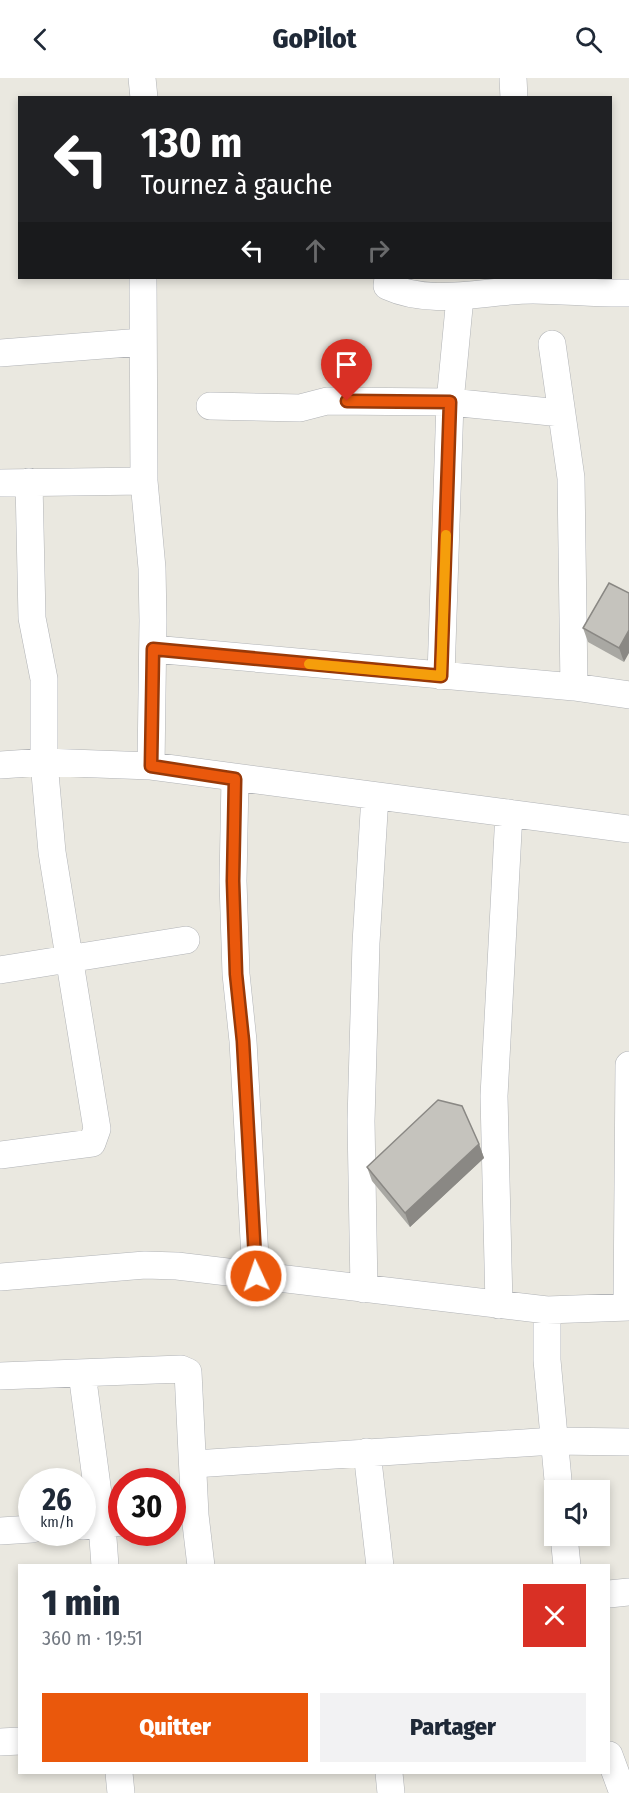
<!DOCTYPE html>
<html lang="fr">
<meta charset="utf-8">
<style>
:root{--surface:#fff;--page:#f2f2f3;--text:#1f2937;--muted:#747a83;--accent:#ea580c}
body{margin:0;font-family:"Fira Sans Condensed",sans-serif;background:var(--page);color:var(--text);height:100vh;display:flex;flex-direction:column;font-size:22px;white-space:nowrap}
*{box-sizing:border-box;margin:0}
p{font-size:20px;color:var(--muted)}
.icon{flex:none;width:33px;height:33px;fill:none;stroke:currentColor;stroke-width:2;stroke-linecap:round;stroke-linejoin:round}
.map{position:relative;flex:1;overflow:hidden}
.sheet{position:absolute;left:18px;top:1486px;width:592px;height:210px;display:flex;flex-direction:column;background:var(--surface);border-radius:0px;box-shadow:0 3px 9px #0003}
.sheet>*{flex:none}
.banner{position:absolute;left:18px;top:18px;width:594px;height:183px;border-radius:0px;box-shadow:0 3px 9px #0003;background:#202124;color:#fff;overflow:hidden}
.fabs{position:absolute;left:544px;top:1402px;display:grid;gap:12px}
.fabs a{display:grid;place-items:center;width:66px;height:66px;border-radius:0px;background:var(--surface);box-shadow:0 3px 9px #0003;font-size:30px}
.speed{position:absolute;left:18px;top:1390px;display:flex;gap:12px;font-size:30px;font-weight:700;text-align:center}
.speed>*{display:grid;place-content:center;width:78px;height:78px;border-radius:50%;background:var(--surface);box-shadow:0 3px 9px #0003;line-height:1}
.speed small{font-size:15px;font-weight:400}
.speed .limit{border:9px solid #d22;background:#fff;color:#111}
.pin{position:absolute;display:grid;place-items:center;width:51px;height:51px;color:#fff;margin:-62px -26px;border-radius:50% 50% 50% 0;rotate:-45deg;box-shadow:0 0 6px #0007}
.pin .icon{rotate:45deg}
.me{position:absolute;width:66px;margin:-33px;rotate:357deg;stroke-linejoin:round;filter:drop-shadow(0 0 4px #0008)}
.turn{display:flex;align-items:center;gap:21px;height:126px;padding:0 24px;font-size:27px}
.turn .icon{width:78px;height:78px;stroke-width:2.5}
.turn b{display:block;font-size:42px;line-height:51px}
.lanes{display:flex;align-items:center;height:57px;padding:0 24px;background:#0003;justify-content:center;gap:30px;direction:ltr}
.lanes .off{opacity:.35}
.round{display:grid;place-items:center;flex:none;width:63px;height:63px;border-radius:0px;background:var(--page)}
.summary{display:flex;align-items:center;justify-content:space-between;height:102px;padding:0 24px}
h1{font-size:36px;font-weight:800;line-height:45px}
.primary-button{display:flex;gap:12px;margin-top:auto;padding:12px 24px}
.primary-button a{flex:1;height:69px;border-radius:0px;background:var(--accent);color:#fff;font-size:24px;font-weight:800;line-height:69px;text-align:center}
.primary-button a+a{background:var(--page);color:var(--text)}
header{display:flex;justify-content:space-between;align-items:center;height:78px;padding:0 24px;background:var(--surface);font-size:27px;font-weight:800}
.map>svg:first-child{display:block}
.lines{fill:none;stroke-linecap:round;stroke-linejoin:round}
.street-casing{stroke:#b1b3b6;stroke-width:28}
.street{stroke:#fff;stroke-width:27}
.wall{fill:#a9a8a3}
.shaded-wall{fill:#8a8884}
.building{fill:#c5c3bd;stroke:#8a8884;stroke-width:1.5}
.route-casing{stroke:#983908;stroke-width:15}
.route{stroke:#ea580c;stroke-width:10}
.slow{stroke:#f59e0b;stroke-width:10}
</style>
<header><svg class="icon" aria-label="back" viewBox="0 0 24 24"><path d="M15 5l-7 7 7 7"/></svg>GoPilot<svg class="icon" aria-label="search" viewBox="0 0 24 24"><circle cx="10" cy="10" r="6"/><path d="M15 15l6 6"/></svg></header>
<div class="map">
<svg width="629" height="1715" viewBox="0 0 629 1715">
<rect width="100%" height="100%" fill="#eae8e0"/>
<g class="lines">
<defs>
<path id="street" d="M142 0 144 20
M513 0 514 20
M143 200 144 403 152 490 153 543 151 688
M388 200 387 208C433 229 485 212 533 212 565 212 597 216 629 215
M552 266 571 400 574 609
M0 275 142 264
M210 328 300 330 327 323 450 324 561 335
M0 405 144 403
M153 571 574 609 629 617
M441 598 450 324 460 219
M0 687 44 684 151 688 629 751
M235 701 233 803 236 896 243 963 256 1198
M0 892 186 862
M0 1077 92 1065 97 1051 52 774 44 684V601L32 540 29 404
M0 1199 145 1187 177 1188 547 1232 629 1229
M364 1211 361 1043 366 865 375 718
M499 1227 494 1018 509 735
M627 1229 629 987
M547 1232V1282L559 1413
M82 1295 102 1446 105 1488
M0 1298 181 1291 188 1294 195 1437 201 1488
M367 1374 380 1488
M194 1386 554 1363 629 1364
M82 1448 122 1444
M0 1453 32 1451
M564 1458 567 1488
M609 1516 629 1514
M0 1664 20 1663
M609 1677 623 1715
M119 1695 121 1715
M389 1695 391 1715"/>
</defs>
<use href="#street" class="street-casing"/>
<use href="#street" class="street"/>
</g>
<path class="wall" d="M609 505 624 584 588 564 583 550Z
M479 1066 484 1080 410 1149 372 1103 367 1089Z"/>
<path class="shaded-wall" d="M629 552V575L624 584 619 570Z
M479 1066 484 1080 410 1149 405 1135Z"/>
<path class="building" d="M609 505 629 515V552L619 570 583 550Z
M438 1022 462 1028 479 1066 405 1135 367 1089Z"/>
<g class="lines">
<defs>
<path id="route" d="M256 1198 243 963 236 896 233 803 235 701 151 688 153 571 441 598 450 324 347 323"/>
</defs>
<use href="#route" class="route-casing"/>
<use href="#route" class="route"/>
<path class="slow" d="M309 586 441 598 446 457"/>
</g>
</svg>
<div class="fabs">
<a><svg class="icon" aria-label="sound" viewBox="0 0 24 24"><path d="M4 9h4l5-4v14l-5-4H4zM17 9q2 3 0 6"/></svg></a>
</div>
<div class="speed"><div>26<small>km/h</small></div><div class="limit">30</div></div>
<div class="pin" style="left:347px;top:323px;background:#d93025"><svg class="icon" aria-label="arrive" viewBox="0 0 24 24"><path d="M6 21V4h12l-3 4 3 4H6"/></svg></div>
<svg class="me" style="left:256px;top:1198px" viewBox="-20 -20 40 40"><circle r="17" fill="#ea580c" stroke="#fff" stroke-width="3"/><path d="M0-11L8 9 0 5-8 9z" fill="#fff"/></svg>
<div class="banner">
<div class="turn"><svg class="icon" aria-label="left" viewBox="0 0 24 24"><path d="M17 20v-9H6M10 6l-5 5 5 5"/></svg><div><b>130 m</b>Tournez à gauche</div></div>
<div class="lanes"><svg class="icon" aria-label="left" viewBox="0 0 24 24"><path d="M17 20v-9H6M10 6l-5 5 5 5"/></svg><svg class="icon off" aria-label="ahead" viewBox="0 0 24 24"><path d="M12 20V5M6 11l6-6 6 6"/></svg><svg class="icon off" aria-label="right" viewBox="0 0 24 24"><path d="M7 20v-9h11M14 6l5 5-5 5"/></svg></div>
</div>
<section class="sheet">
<div class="summary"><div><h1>1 min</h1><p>360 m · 19:51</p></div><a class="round" style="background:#d93025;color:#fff"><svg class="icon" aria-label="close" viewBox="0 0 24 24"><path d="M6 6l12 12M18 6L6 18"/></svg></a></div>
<div class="primary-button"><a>Quitter</a><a>Partager</a></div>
</section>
</div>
